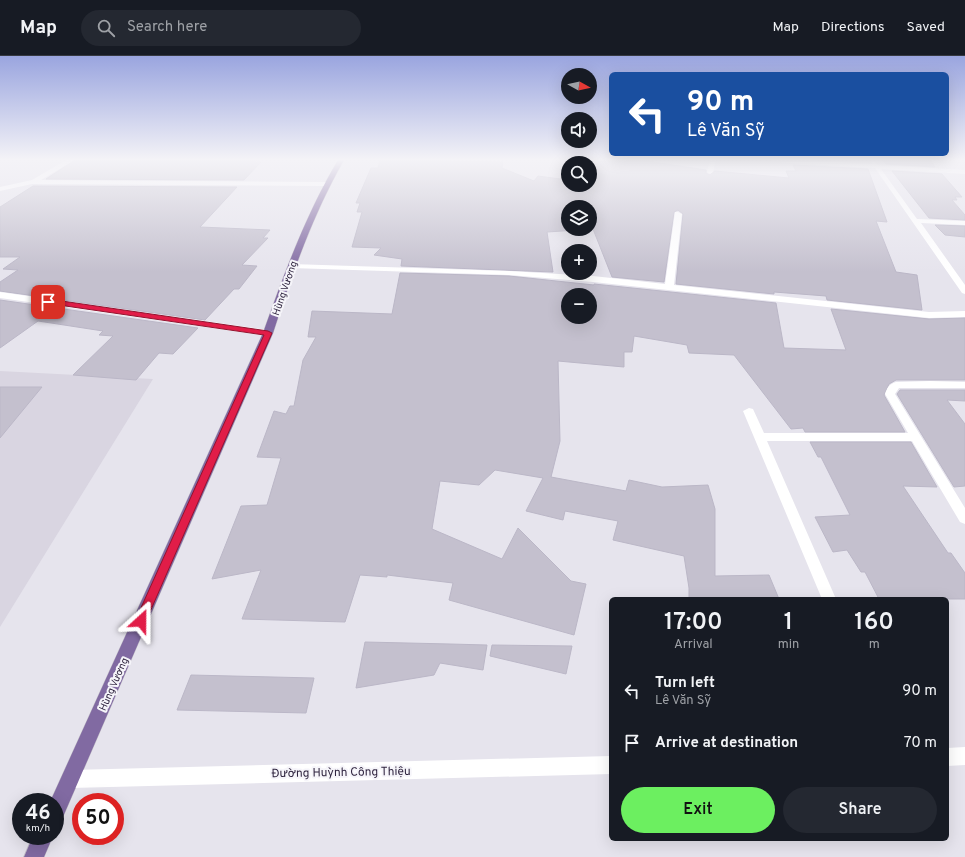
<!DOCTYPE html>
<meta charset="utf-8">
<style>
:root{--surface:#171b24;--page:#242831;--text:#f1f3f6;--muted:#9ea1a6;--line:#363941;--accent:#6cef60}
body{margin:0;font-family:Overpass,sans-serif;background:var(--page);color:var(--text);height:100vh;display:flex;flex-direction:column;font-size:15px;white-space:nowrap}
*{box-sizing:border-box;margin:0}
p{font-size:13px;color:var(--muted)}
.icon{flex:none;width:22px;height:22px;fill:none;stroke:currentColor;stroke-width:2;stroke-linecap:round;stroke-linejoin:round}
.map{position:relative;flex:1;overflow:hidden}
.sheet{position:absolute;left:609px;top:541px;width:340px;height:244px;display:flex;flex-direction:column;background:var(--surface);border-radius:6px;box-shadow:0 4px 16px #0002}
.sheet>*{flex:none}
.guide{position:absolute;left:609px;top:16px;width:340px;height:84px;border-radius:6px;box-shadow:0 4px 16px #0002;background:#1a4fa0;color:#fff;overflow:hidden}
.needle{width:26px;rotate:98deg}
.buttons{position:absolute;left:561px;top:12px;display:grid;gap:8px}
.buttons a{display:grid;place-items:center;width:36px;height:36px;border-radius:50%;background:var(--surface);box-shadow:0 4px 16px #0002;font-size:20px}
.speed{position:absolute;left:12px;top:737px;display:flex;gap:8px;font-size:20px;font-weight:700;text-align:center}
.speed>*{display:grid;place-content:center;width:52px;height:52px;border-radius:50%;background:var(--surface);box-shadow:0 4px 16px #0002;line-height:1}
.speed small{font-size:10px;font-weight:400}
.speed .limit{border:6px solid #d22;background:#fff;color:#111}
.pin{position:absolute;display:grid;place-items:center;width:34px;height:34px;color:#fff;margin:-17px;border-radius:8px;box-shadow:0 2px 6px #0006}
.me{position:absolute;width:44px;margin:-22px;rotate:24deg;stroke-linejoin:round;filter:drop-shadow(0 0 3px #0008)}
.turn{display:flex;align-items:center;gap:14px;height:84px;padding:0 12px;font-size:18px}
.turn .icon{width:52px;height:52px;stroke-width:2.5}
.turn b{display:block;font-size:28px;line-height:34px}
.eta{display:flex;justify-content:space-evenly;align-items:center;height:68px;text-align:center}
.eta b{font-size:24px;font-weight:600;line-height:28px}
.action{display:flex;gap:8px;margin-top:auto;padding:8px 12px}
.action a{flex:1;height:46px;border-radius:24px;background:var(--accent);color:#111;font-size:16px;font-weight:600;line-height:46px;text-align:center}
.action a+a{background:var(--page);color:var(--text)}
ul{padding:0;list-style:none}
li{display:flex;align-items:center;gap:12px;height:52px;padding:0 12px}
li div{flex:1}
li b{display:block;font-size:15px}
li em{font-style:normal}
header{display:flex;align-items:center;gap:24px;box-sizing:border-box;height:56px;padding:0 20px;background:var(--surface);border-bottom:1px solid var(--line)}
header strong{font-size:19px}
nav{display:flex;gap:22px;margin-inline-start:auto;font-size:14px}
.search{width:280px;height:36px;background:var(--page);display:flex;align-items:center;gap:10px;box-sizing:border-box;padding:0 14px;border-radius:22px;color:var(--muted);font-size:15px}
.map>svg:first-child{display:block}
.built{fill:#d9d5e1}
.building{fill:#c4c0ce;stroke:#bbb7c7;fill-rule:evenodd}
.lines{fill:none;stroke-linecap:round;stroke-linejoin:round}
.major-casing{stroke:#c5c2c9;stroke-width:1}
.minor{fill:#fff;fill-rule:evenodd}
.major{fill:#816aa2;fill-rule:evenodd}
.route{fill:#e11d48;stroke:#92132f}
.labels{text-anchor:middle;stroke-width:4;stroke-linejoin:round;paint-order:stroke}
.street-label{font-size:10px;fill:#2f243f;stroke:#f6f5fa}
.near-street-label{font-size:12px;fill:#2f243f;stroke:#f6f5fa}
</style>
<header>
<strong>Map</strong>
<div class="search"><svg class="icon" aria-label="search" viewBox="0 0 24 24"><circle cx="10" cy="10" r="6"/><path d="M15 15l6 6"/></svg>Search here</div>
<nav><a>Map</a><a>Directions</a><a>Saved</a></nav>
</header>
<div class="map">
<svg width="965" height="801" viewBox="0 0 965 801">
<rect width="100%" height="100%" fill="#e6e4ed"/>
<path class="built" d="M0 315 153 323 0 571Z"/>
<path class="building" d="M75 104H257L255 106H261L244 124 46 123Z
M380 104 503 106 502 112 534 125 538 120 568 124V129H590V108L594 104H640L706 114V117L709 119 715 115 789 122 786 115H796L793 109 868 113 887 166 876 165 896 216 917 219 922 254 827 244 826 240 774 236V238L676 228 683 158 678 154 674 156 664 226 612 221 593 173 547 176 553 216 401 210 402 203 374 199 381 192 352 191 362 156H357L360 147H356L371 112H378ZM568 151H590V173H568Z
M883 104H930L935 111 886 108Z
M892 115 942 118 962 141H955L957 144H952L965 159V164L929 162Z
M33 130 237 131 200 171 270 174 263 182H268L242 209 257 210 239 233H234L205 264 0 235V226L18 214 3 213 20 201H0V151Z
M935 169 965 170V181L945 179Z
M400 217 509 220 594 229V228L776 247 784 292 846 294 831 253 929 263 965 262V324H896L889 328 884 339 905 376H805L803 372 791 373 734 299 689 297 687 289 634 280 632 296H624V311L558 305 560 385 551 421 626 435 629 424 662 431 708 429 715 453V520L769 519 779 543H689V532L684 500 613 484 618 465 565 455 563 464 526 455 543 422 495 414 479 429 440 425 432 473 502 503 518 472 571 525 586 528 574 579 449 544 453 527 387 519V521L360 519 345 566 242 563 261 514 212 523 241 450 267 449 281 402 257 401 274 355 286 358 290 350H294L303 304 316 281H308L312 255 392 258ZM568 239H590V261H568Z
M0 244 198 272 173 298 159 297 136 324 73 319 113 280 99 279 103 275 38 265 0 292Z
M0 331H42L0 382Z
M900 334H965V345L947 344 965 368V430L954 431 897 338Z
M810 386H911L937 431 903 430 948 497H951L965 517V543H879L865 516H861L847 494 833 496 815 461 850 459 821 401H818Z
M365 586 450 588 487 589 483 614 440 607 434 619 356 632Z
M492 589 572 590 566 618 490 600Z
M191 619 314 622 306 657 177 654Z"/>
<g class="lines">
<defs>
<path id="major" d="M338 104H344C313 158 292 218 273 277L62 763 55 766V746H50L263 277C284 218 306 158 338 104Z
M33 780H53L44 801H24Z"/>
</defs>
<use href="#major" class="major-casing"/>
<path class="minor" d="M66 104H74L41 124 327 126 330 128 327 130 32 128 0 135V131L32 124Z
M710 104H716L713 116 710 118 707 116Z
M772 104H806L872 108V106L874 105 878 109 965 114V118L881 113 917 163 965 165V169L921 167 965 229V238L962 237 875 112 775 106Z
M675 156H678L682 158 674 229 929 256 965 255V261L929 262 593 226 509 219 291 212 287 210 291 208 509 215 593 220 665 228Z
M0 236 268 274 273 277 268 280 0 242Z
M930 325 965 326V332H899L895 338 965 452V468L960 466 912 385H767L836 543H822L743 355 749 352 753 353 764 377H908L885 338C887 332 889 328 896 326Z
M965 691V709L947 710V692Z
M611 700V718L71 732 64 729 62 723 64 717 71 714Z"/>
<use href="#major" class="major"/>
</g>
<linearGradient id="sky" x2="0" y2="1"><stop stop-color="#9aa5df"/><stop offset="0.48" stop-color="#f4f3f7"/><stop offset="1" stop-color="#f4f3f7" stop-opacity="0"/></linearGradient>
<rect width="965" height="216" fill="url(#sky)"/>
<path class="route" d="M48 243 268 275 272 277 146 565 145 568 141 569 136 568 135 565 264 279 45 247 44 246Z"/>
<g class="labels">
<g class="street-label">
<text transform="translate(284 232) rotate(-71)" y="4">Hùng Vương</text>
<text transform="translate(113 628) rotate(-66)" y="4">Hùng Vương</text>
</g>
<g class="near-street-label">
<text transform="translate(341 716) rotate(-1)" y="4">Đường Huỳnh Công Thiệu</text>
</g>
</g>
</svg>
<div class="buttons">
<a><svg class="needle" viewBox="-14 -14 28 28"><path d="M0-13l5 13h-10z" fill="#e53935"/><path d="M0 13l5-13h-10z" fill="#9ea1a6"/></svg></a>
<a><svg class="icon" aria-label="sound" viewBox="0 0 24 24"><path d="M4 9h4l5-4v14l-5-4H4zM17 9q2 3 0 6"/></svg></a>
<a><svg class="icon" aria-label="search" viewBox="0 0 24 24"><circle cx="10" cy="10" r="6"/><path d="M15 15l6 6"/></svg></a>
<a><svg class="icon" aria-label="layers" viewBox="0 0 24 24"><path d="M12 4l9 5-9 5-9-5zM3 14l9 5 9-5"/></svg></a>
<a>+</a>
<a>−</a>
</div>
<div class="speed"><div>46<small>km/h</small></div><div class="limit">50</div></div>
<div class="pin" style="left:48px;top:246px;background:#d93025"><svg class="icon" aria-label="arrive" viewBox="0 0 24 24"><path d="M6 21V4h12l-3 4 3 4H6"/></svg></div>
<svg class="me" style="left:141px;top:565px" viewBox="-20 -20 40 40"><path d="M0-17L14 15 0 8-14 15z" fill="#e11d48" stroke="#fff" stroke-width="4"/></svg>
<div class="guide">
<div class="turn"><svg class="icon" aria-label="left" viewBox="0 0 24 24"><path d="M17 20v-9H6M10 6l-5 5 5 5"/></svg><div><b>90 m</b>Lê Văn Sỹ</div></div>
</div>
<section class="sheet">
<div class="eta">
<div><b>17:00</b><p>Arrival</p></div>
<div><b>1</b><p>min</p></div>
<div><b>160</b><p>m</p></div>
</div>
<ul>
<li><svg class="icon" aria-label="left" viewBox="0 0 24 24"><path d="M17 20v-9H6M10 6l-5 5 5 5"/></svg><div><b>Turn left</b><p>Lê Văn Sỹ</p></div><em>90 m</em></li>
<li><svg class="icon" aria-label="arrive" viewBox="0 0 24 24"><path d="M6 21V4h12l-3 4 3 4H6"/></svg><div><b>Arrive at destination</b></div><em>70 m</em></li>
</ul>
<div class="action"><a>Exit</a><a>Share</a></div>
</section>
</div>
